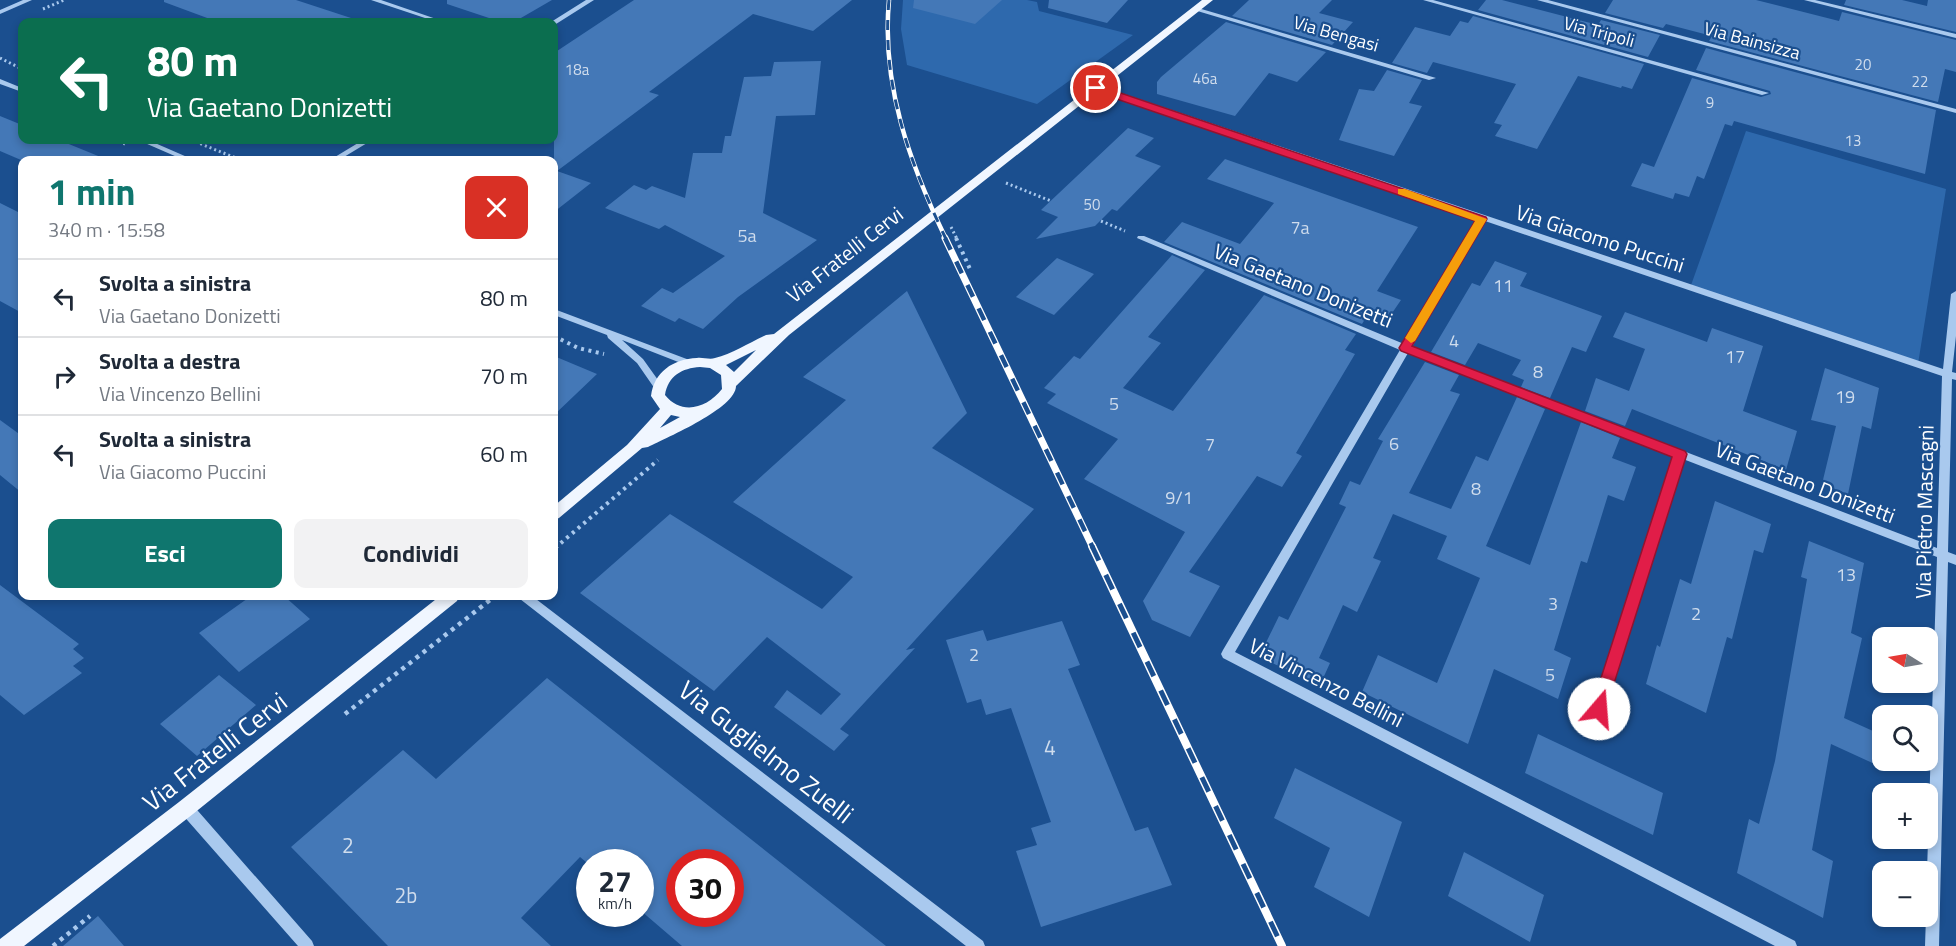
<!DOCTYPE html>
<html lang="it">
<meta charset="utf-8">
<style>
:root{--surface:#fff;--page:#f2f2f3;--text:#1f2937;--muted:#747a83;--line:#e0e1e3;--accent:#0f766e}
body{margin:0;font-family:"Titillium Web",sans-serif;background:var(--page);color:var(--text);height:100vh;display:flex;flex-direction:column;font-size:22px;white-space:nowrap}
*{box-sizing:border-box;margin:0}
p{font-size:20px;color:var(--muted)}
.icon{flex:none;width:33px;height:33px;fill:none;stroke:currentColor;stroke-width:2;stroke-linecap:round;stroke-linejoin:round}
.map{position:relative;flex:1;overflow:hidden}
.details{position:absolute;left:18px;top:156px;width:540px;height:444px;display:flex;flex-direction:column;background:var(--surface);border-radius:12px;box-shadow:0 3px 9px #0003}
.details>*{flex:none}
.banner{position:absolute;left:18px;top:18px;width:540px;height:126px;border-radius:12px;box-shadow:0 3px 9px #0003;background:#0b6e4f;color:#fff;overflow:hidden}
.needle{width:39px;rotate:281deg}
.fabs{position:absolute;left:1872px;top:627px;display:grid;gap:12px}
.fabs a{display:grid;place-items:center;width:66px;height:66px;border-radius:12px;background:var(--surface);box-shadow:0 3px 9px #0003;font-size:30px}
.speed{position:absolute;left:576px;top:849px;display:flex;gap:12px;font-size:30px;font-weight:700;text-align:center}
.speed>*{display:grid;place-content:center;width:78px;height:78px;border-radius:50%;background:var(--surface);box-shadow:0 3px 9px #0003;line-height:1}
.speed small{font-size:15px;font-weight:400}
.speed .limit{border:9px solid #d22;background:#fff;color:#111}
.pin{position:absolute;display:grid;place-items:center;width:51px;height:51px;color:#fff;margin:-26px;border:3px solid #fff;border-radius:50%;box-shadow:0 2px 6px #0007}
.me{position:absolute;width:66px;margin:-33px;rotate:18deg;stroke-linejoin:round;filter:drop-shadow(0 0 4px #0008)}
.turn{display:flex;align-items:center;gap:21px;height:126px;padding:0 30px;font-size:27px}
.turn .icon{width:78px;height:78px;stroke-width:2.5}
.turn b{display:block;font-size:42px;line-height:51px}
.round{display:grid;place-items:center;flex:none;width:63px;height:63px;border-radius:12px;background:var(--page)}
.summary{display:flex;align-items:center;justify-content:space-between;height:102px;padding:0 30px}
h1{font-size:36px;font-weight:700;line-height:45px;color:var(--accent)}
.primary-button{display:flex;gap:12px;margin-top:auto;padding:12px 30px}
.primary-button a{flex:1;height:69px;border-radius:12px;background:var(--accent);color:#fff;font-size:24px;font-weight:700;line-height:69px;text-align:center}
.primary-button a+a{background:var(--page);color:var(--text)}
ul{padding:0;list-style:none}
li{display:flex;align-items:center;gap:18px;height:78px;padding:0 30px;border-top:2px solid var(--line)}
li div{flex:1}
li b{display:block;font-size:22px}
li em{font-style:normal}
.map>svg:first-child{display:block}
.green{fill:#2e69ad}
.building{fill:#4478b7;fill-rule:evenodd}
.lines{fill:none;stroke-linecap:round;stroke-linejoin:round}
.path-far2{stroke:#a9c9ee;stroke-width:3;stroke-dasharray:2 3;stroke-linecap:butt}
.path-far1{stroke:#a9c9ee;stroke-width:4;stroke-dasharray:3 4.5;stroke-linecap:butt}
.path{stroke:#a9c9ee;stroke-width:4.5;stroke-dasharray:4 5;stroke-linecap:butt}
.minor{fill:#a9c9ee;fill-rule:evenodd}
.major{fill:#f0f6ff;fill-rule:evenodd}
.rail-far2-casing{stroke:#fff;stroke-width:4.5}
.rail-far1-casing{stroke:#fff;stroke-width:7}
.rail-casing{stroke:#fff;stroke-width:8}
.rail-far2{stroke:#1b4f8f;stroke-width:3;stroke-dasharray:10;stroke-linecap:butt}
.rail-far1{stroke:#1b4f8f;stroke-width:4.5;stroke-dasharray:13;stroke-linecap:butt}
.rail{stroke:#1b4f8f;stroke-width:5;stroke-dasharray:16;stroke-linecap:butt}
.route{fill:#e11d48;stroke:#92132f;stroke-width:1.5}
.slow{fill:#f59e0b}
.labels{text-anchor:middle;stroke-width:4.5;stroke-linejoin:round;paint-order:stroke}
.far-number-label{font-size:15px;fill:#d0dded}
.far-street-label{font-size:18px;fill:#fff;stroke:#1b4f8f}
.number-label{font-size:18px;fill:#d0dded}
.street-label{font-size:21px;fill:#fff;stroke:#1b4f8f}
.near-number-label{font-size:21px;fill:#d0dded}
.near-street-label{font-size:26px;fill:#fff;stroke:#1b4f8f}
</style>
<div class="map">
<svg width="1956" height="946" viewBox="0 0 1956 946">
<rect width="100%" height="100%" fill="#1b4f8f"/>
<path class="green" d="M903 0H1027L1037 2 1039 11 1133 35 1037 104 907 65 901 29Z
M1746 131 1946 189 1918 364 1690 288Z"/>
<path class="building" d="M164 0H296L351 18 350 22H218L164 2Z
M447 0H552L514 22H501L447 4Z
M634 0H852L813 31 753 14 649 92 659 95 557 171 591 183 554 212V53Z
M914 0H1002L975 24 913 8Z
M1049 0H1128L1107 23 1048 8Z
M1249 0H1332L1319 13 1353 22 1332 45 1232 16Z
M1486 0H1502L1598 25 1601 20 1660 35 1648 57 1478 10Z
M1613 0H1756L1839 21 1842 12 1956 40V72L1945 69 1938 102 1709 41 1712 36 1666 24 1663 28 1605 13Z
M1846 0H1902L1927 6 1928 0H1956V32L1844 5Z
M1473 16 1644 64 1632 89 1622 86 1621 88 1578 76 1537 149 1495 136 1502 125 1494 123 1516 84 1433 62 1427 73 1392 63 1415 27 1450 36 1460 21 1468 23Z
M1226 22 1326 52 1297 82 1269 73 1235 116 1157 94V82L1161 77Z
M1706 48 1936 110 1925 174 1734 121 1732 126 1725 124 1704 179 1697 176 1689 197 1675 193 1673 199 1631 186 1642 163 1654 167 1692 78 1761 97 1771 94 1770 91 1696 70Z
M821 61 815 115 776 116 763 213 817 240 738 297 703 329 679 318 675 322 641 306 662 288 673 293 725 256 665 225 659 229 605 208 634 185 646 190 652 186 685 198 693 153H722L725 136H731L744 77 771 76 774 62Z
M1387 70 1422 80 1409 103 1422 106 1394 156 1339 140 1359 89 1374 91Z
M0 116 22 125V140H59L108 160H21L0 151Z
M1128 128 1154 138 1135 156 1161 166 1117 211 1112 209 1095 226 1036 239 1058 217 1041 210Z
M1225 159 1418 227 1377 291 1401 300 1388 319 1370 311 1362 324 1164 242 1182 222 1240 244 1274 203 1207 179Z
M0 203 22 214V313L0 301Z
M1172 255 1205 270 1148 337 1161 343 1123 388 1173 411 1264 295 1356 334 1345 350 1355 354 1296 453 1302 456 1282 487 1257 476 1189 572 1220 586 1190 637 1152 620 1143 601 1185 532 1084 479 1118 439 1047 403 1056 394 1044 388 1074 356 1080 359Z
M1057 258 1094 274 1054 315 1016 297Z
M1495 261 1527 273 1520 286 1602 316 1586 352 1572 347 1550 398 1521 387 1524 380 1512 375 1521 360 1478 343 1465 365 1431 352 1472 283 1480 286Z
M907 291 967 413 932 448 1034 509 906 650 915 648 840 729 849 735 834 751 774 707 787 690 821 715 841 694 767 637 714 691 580 593 670 514 822 609 853 577 733 502 846 400 803 377Z
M1625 312 1707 342 1712 328 1763 346 1743 411 1797 431 1786 470 1632 409 1625 426 1585 411 1596 378 1629 391 1645 349 1613 337Z
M554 356 597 374 554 415Z
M1425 362 1459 375 1450 391 1460 394 1409 493 1451 509 1476 456 1488 461 1517 397 1545 409 1486 546 1530 565 1581 422 1620 438 1612 458 1636 467 1624 501 1608 495 1587 563 1581 561 1554 650 1571 658 1558 699 1494 669 1468 744 1362 692 1378 655 1437 683 1480 578 1437 559 1447 536 1393 514 1373 558 1381 561 1357 612 1343 605 1319 658 1330 663 1320 685 1259 657 1279 616 1288 620 1346 507 1339 504 1350 481 1360 485 1383 441 1378 439Z
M1825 368 1879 388 1871 429 1862 426 1848 494 1822 484 1836 426 1811 420Z
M0 420 22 436V493L0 475Z
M1715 501 1771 524 1763 553 1754 550 1732 639 1727 637 1706 713 1646 684 1657 645 1660 647 1680 579 1691 584Z
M1809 541 1864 563 1851 633 1862 638 1844 718 1882 735 1879 766 1831 744 1812 850 1833 861 1823 918 1737 873 1749 819 1759 824 1775 761 1807 579 1801 577Z
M0 585 79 644 73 649 84 658 73 666 82 673 24 715 0 695Z
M251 596H284L310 619 239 672 199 633Z
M1062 621 1080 665 1068 669 1135 831 1148 827 1172 885 1041 927 1016 851 1037 845 1031 828 1051 822 1011 708 986 715 981 699 967 703 946 640 983 630 987 641Z
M219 675 256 705 197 756 160 724Z
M547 678 886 946H682L640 910V862H586L580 857 521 918 551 946H388L291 847 403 750 436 779ZM680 862H730V914H680Z
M1538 734 1663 793 1653 835 1525 773Z
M1295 768 1402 822 1369 917 1314 887 1330 848 1274 818Z
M1464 852 1544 895 1530 942 1448 896Z
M98 916 124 946H63Z"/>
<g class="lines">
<path class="path-far2" d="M43 9 64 0
M0 58 22 69
M114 140 125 144
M191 140 241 160
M1006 183 1051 201
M1101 221 1125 231
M951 227 957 239"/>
<path class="path-far1" d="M956 238 970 269
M554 336 578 348 604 354
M555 548 658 460"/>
<path class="path" d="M554 549 557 546
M345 714 495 596
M53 946 90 916"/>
<path class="minor" d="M23 0H32L0 14V10Z
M371 0H381L445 22H437Z
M586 0H594L556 24 554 25V22H551Z
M1423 0H1433L1769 93 1762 95Z
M1537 0H1548L1956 109V113Z
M1804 0H1815L1956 34V38Z
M1194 8H1198L1436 78 1429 80 1194 10Z
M0 79 22 88V92L0 84Z
M1094 86H1100L1943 369 1951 294 1956 291V336L1952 372 1956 373V380L1952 379 1948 552 1956 555V565L1948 562 1939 946H1925L1926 916H1928L1927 872 1937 557 1683 459 1605 709 1603 713 1599 715 1595 713 1593 709 1674 456 1408 353 1235 652 1795 941 1797 946H1775L1223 658 1221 654 1223 650 1400 350 1137 238 1138 236H1144L1404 344 1478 219 1094 90ZM1485 221 1942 376 1937 548 1412 347Z
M138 140H148L194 160H184Z
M363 140H372L339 160H330Z
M554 309 692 361 694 363 689 366 686 365 622 340 643 359 663 387 658 391 655 389 637 363 608 338 607 335 554 315Z
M518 596H532L983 941 985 946H966L520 599Z
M186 802 191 803 312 941 314 946H298L181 813 179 808 181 803Z"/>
<path class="major" d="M1202 0H1213L789 335 736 386C736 408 668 437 648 447L642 448 559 518 554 520V506L627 445 660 409 651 396C654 372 673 359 697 358 702 357 710 360 715 358 732 354 750 342 766 335L774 334ZM756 350 734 372 726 365ZM700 367 710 368 721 375 722 389C707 408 682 416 665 395 668 376 682 368 700 367ZM671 415 680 417 660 428Z
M440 596H459L457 601 193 814 24 946H0V939L179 802Z"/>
<defs>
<path id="rail-far2" d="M889 0C881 85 910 164 946 239"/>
<path id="rail-far1" d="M945 238 1093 548"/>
<path id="rail" d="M1092 546 1282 946"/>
</defs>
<use href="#rail-far2" class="rail-far2-casing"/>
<use href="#rail-far1" class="rail-far1-casing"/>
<use href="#rail" class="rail-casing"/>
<use href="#rail-far2" class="rail-far2"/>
<use href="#rail-far1" class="rail-far1"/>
<use href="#rail" class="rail"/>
</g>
<path class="route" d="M1093 86H1100L1486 217 1487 219 1412 346 1685 451 1687 454 1604 715 1599 717 1593 715 1591 709 1672 457 1401 351 1399 348 1475 221 1093 91Z"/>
<path class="slow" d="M1398 189H1405L1487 219 1415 341 1411 343 1405 338 1475 221 1398 194Z"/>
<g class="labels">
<g class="far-number-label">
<text x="1863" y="70">20</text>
<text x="577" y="75">18a</text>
<text x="1205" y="84">46a</text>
<text x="1920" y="87">22</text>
<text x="1710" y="108">9</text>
<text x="1853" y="146">13</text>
<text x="1092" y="210">50</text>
</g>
<g class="far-street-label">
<text transform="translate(1599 32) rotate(15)" y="6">Via Tripoli</text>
<text transform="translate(1336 34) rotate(16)" y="6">Via Bengasi</text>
<text transform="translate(1752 41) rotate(15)" y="6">Via Bainsizza</text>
</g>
<g class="number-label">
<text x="1300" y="234">7a</text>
<text x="747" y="242">5a</text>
<text x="1503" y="292">11</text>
<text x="1454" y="347">4</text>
<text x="1735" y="363">17</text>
<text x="1538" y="378">8</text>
<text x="1845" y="403">19</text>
<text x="1114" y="410">5</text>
<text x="1394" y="450">6</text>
<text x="1210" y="451">7</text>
<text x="1476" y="495">8</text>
<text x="1179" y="504">9/1</text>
<text x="1846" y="581">13</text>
<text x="1553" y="610">3</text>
<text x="1696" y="620">2</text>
<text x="974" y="661">2</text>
<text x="1550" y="681">5</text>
</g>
<g class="street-label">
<text transform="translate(1600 239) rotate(18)" y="7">Via Giacomo Puccini</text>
<text transform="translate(845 255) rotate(-38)" y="7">Via Fratelli Cervi</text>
<text transform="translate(1303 286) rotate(22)" y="7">Via Gaetano Donizetti</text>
<text transform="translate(1805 483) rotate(21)" y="7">Via Gaetano Donizetti</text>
<text transform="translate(1925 512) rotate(-89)" y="7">Via Pietro Mascagni</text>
<text transform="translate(1326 683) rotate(27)" y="7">Via Vincenzo Bellini</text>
</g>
<g class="near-number-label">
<text x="1050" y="755">4</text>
<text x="348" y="853">2</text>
<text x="406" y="903">2b</text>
</g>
<g class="near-street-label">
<text transform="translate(215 752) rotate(-38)" y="9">Via Fratelli Cervi</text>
<text transform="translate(766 752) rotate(38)" y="9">Via Guglielmo Zuelli</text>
</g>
</g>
</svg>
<div class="fabs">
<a><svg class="needle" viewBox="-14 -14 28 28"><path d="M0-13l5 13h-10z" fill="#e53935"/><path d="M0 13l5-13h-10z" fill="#747a83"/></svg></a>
<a><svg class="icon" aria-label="search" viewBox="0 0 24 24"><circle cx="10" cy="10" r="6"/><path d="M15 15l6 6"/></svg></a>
<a>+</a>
<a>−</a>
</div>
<div class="speed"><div>27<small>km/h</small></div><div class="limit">30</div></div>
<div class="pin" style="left:1096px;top:88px;background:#d93025"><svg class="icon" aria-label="arrive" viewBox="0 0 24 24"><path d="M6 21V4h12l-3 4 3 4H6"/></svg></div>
<svg class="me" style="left:1599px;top:709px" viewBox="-20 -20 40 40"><circle r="19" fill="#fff"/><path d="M0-13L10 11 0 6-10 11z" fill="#e11d48"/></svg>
<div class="banner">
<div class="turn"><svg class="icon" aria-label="left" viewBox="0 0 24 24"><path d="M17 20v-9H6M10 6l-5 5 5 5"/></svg><div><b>80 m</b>Via Gaetano Donizetti</div></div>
</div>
<section class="details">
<div class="summary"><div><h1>1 min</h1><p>340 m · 15:58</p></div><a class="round" style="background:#d93025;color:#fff"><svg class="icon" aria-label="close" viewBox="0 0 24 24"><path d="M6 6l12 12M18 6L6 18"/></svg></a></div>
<ul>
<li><svg class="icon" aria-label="left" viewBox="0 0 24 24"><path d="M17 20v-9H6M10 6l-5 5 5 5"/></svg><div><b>Svolta a sinistra</b><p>Via Gaetano Donizetti</p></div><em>80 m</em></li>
<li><svg class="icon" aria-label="right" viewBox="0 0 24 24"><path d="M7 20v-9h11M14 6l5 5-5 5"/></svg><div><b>Svolta a destra</b><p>Via Vincenzo Bellini</p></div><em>70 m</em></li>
<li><svg class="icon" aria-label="left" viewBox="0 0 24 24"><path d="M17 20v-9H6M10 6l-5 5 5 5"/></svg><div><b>Svolta a sinistra</b><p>Via Giacomo Puccini</p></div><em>60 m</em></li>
</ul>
<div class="primary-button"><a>Esci</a><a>Condividi</a></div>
</section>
</div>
